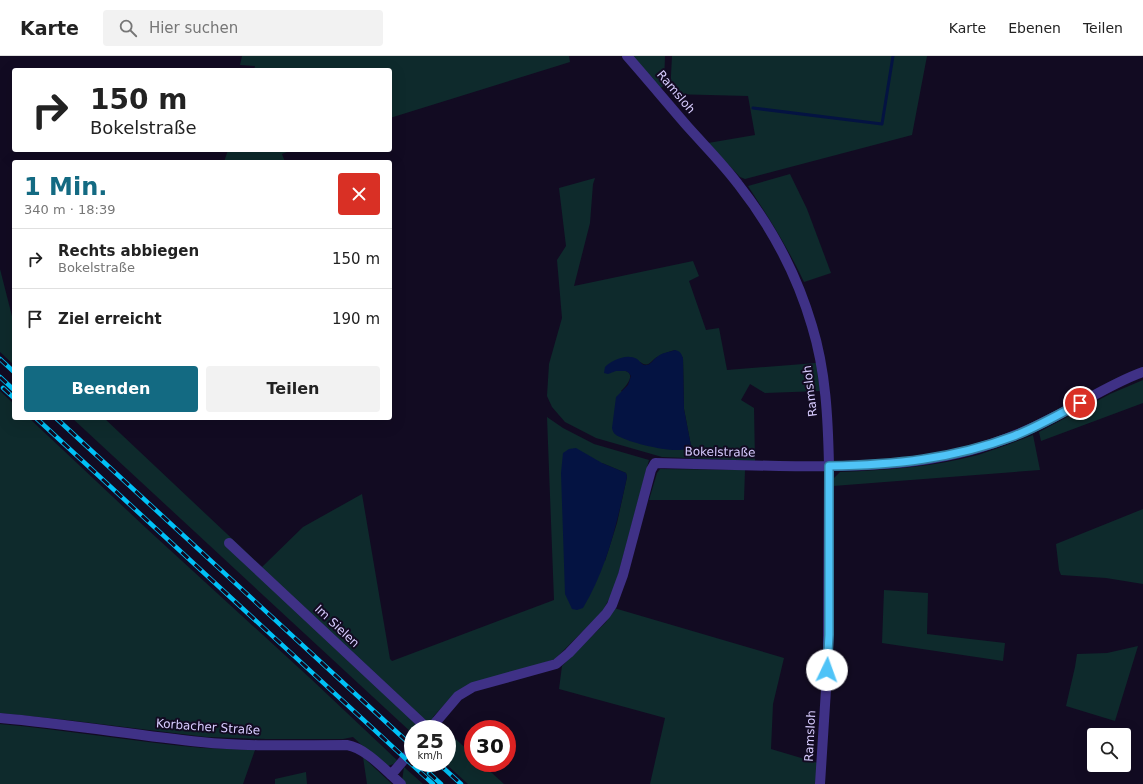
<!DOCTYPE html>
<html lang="de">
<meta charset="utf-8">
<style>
:root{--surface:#fff;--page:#f2f2f2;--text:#222;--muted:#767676;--line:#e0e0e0;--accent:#136a82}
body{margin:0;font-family:"DejaVu Sans",sans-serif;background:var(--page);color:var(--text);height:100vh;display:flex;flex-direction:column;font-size:15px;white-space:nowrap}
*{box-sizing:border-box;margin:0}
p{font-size:13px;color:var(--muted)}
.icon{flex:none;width:22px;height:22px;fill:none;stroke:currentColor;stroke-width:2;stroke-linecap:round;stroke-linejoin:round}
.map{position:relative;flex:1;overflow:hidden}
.panel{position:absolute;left:12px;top:104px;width:380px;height:260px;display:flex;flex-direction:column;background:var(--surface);border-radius:4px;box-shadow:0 4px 16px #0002}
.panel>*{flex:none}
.top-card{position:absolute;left:12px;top:12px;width:380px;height:84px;border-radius:4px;box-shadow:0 4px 16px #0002;background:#fff;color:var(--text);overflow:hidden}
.tools{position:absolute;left:1087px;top:672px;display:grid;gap:8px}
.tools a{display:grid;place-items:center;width:44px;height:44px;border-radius:4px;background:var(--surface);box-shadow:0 4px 16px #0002;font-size:20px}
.speed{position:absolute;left:404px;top:664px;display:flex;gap:8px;font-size:20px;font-weight:700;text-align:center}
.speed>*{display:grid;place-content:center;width:52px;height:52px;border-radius:50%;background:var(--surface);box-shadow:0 4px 16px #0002;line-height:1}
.speed small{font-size:10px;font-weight:400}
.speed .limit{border:6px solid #d22;background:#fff;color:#111}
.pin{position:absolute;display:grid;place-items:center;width:34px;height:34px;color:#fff;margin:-17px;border:2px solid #fff;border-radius:50%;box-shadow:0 1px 4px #0007}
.me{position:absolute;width:44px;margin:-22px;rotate:3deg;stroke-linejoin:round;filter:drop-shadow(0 0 3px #0008)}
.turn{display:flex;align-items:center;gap:14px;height:84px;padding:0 12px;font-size:18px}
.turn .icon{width:52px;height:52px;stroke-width:2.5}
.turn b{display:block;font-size:28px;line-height:34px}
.round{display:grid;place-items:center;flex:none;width:42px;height:42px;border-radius:4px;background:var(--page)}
.summary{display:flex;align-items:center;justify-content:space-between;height:68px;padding:0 12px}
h1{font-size:24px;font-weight:600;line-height:30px;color:var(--accent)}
.primary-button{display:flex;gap:8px;margin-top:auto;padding:8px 12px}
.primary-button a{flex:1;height:46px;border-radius:4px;background:var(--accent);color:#fff;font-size:16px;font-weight:600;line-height:46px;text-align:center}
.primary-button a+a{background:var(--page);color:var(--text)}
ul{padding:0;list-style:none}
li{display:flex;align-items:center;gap:12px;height:60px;padding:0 12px;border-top:1px solid var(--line)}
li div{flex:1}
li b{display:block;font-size:15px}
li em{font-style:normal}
header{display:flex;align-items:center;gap:24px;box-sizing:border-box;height:56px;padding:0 20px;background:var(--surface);border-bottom:1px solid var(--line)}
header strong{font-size:19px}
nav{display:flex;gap:22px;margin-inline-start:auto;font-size:14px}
.search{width:280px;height:36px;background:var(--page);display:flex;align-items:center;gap:10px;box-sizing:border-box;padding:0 14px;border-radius:4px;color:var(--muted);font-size:15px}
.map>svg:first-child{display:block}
.green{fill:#0e2a2c;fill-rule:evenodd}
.water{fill:#041342}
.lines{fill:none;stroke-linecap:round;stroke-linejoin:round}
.stream{stroke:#041342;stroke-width:3}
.minor{stroke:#3f3186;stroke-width:10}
.rail-casing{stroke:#00c1f7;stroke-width:4.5}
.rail{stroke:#120b22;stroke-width:3;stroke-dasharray:9;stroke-linecap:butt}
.route-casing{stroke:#337fa1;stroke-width:10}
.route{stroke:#4fc3f7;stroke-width:7}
.labels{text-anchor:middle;stroke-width:4;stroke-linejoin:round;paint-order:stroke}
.street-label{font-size:12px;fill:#d8ccff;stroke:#120b22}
</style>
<header>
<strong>Karte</strong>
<div class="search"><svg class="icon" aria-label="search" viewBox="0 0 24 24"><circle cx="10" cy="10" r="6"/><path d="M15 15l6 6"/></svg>Hier suchen</div>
<nav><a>Karte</a><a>Ebenen</a><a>Teilen</a></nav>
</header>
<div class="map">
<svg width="1143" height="728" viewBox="0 0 1143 728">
<rect width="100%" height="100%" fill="#120b22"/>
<path class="green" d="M242 0H569L570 6 390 62V14H254L255 10 240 9Z
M632 0H665L664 29 661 32 658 31Z
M672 0H927L912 79 745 123 740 121 708 87 755 79 748 40 670 38Z
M228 94H292L282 98 285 106H224Z
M790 118 807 153 831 217 804 226C788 192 769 162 748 130Z
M595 122 593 128 590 167 574 230 693 205 699 220 689 225 706 274 719 272 727 314 816 307 820 335 765 337 750 328 741 344 754 352 755 405 662 401 596 382 565 366 552 351 547 340 549 308 562 262 557 204 566 190 559 132ZM675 294 683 302 684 353 691 390 690 392 621 335C633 324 635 312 616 315L640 306C650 313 651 303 659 300 664 297 669 296 675 294Z
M0 213 14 268V309L0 296Z
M1143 324V347L1041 385 1039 376 1110 338Z
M0 335 14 348V362H29L146 472 311 623 399 706 388 710 380 706 353 681 343 683H266L206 681 67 664 0 657Z
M547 361 563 372 594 388 649 404 614 534 602 556 555 603 455 637 433 661 445 673H413V678L72 362H104L262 511 303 471 362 438 390 603 392 605 554 544ZM602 407 626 417 627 421 617 467 605 505Z
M1033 379 1040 414 833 430V423L840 416C886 414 933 411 978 399 997 393 1015 386 1033 379Z
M660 413 745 414 744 444H649L657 417Z
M1143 453V528L1106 522 1061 519 1059 514 1056 488Z
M884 534 928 537 927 578 1005 587 1003 605 882 587Z
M614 552 784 602 773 648 771 693 818 707 816 728H650L665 662 559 633 562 610 606 566Z
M1138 590 1115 665 1066 650 1075 611 1077 598 1107 597Z
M0 668C68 674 135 686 203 692 221 693 238 693 255 694L243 728H0Z
M447 675 473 699V707H481L504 728H468L445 707H447Z
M363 701 392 728H367Z
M404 711 423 728H406L402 725Z
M306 716 307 728H275V723Z"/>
<path class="water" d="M675 294C680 295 681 297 683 302L684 353 691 390C684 401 631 387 620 381 615 379 613 377 612 372L616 341 628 329 631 320 629 317 626 315H616L608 318 604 317 605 311C612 304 627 297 637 303 640 305 642 310 647 309 652 308 653 303 657 301 661 297 669 296 675 294Z
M576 392 602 407 626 417 627 421C617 467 607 512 583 552L577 554 572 553 565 538 561 417 563 397 569 393Z"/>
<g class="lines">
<path class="stream" d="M753 52 882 68 893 0"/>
<path class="minor" d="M627 0C648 24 668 48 688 71 705 90 723 108 738 128 771 170 797 219 812 270 826 315 828 364 829 410L828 602 820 728
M229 487 428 673
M0 662C68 668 134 679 201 686 250 691 298 689 347 689 366 692 386 715 401 728
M430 673 458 640 473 631 556 608 569 597 606 558 612 549 623 519 651 414 655 407C696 408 737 409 779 410 851 411 925 411 994 387 1015 380 1035 371 1054 361 1084 346 1112 327 1143 316
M391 719 413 693"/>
<defs>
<path id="rail" d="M0 303 14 316
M0 321 14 334
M3 332 14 342
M36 362 433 728
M56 362 413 691
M438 707 461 728
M429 717 441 728"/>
</defs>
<use href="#rail" class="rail-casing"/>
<use href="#rail" class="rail"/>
</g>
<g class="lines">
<defs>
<path id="route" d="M827 614 829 579V410C894 409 953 403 1014 380 1037 371 1058 359 1080 347"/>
</defs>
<use href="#route" class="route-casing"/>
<use href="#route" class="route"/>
</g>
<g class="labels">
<g class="street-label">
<text transform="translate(676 36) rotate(50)" y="4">Ramsloh</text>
<text transform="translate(810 335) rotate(-97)" y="4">Ramsloh</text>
<text transform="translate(720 396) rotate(1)" y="4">Bokelstraße</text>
<text transform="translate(337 570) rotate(43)" y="4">Im Sielen</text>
<text transform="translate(208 671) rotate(4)" y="4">Korbacher Straße</text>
<text transform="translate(810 680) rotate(-87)" y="4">Ramsloh</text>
</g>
</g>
</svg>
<div class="tools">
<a><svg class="icon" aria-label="search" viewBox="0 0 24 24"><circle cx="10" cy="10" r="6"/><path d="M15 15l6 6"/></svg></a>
</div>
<div class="speed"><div>25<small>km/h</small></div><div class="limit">30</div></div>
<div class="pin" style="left:1080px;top:347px;background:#d93025"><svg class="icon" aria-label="arrive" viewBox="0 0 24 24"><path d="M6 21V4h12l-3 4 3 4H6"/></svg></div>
<svg class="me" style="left:827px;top:614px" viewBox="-20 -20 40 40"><circle r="19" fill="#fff"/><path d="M0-13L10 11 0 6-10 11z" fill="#4fc3f7"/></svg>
<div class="top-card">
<div class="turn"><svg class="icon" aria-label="right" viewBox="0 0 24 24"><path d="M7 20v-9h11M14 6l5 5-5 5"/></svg><div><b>150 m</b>Bokelstraße</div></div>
</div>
<section class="panel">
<div class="summary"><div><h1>1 Min.</h1><p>340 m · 18:39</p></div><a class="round" style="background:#d93025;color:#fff"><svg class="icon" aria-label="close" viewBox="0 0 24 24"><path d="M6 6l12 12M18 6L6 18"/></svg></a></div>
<ul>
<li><svg class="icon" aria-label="right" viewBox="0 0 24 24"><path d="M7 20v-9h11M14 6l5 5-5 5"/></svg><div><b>Rechts abbiegen</b><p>Bokelstraße</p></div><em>150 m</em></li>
<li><svg class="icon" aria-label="arrive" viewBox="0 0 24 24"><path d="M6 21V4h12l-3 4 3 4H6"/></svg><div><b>Ziel erreicht</b></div><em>190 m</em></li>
</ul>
<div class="primary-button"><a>Beenden</a><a>Teilen</a></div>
</section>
</div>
